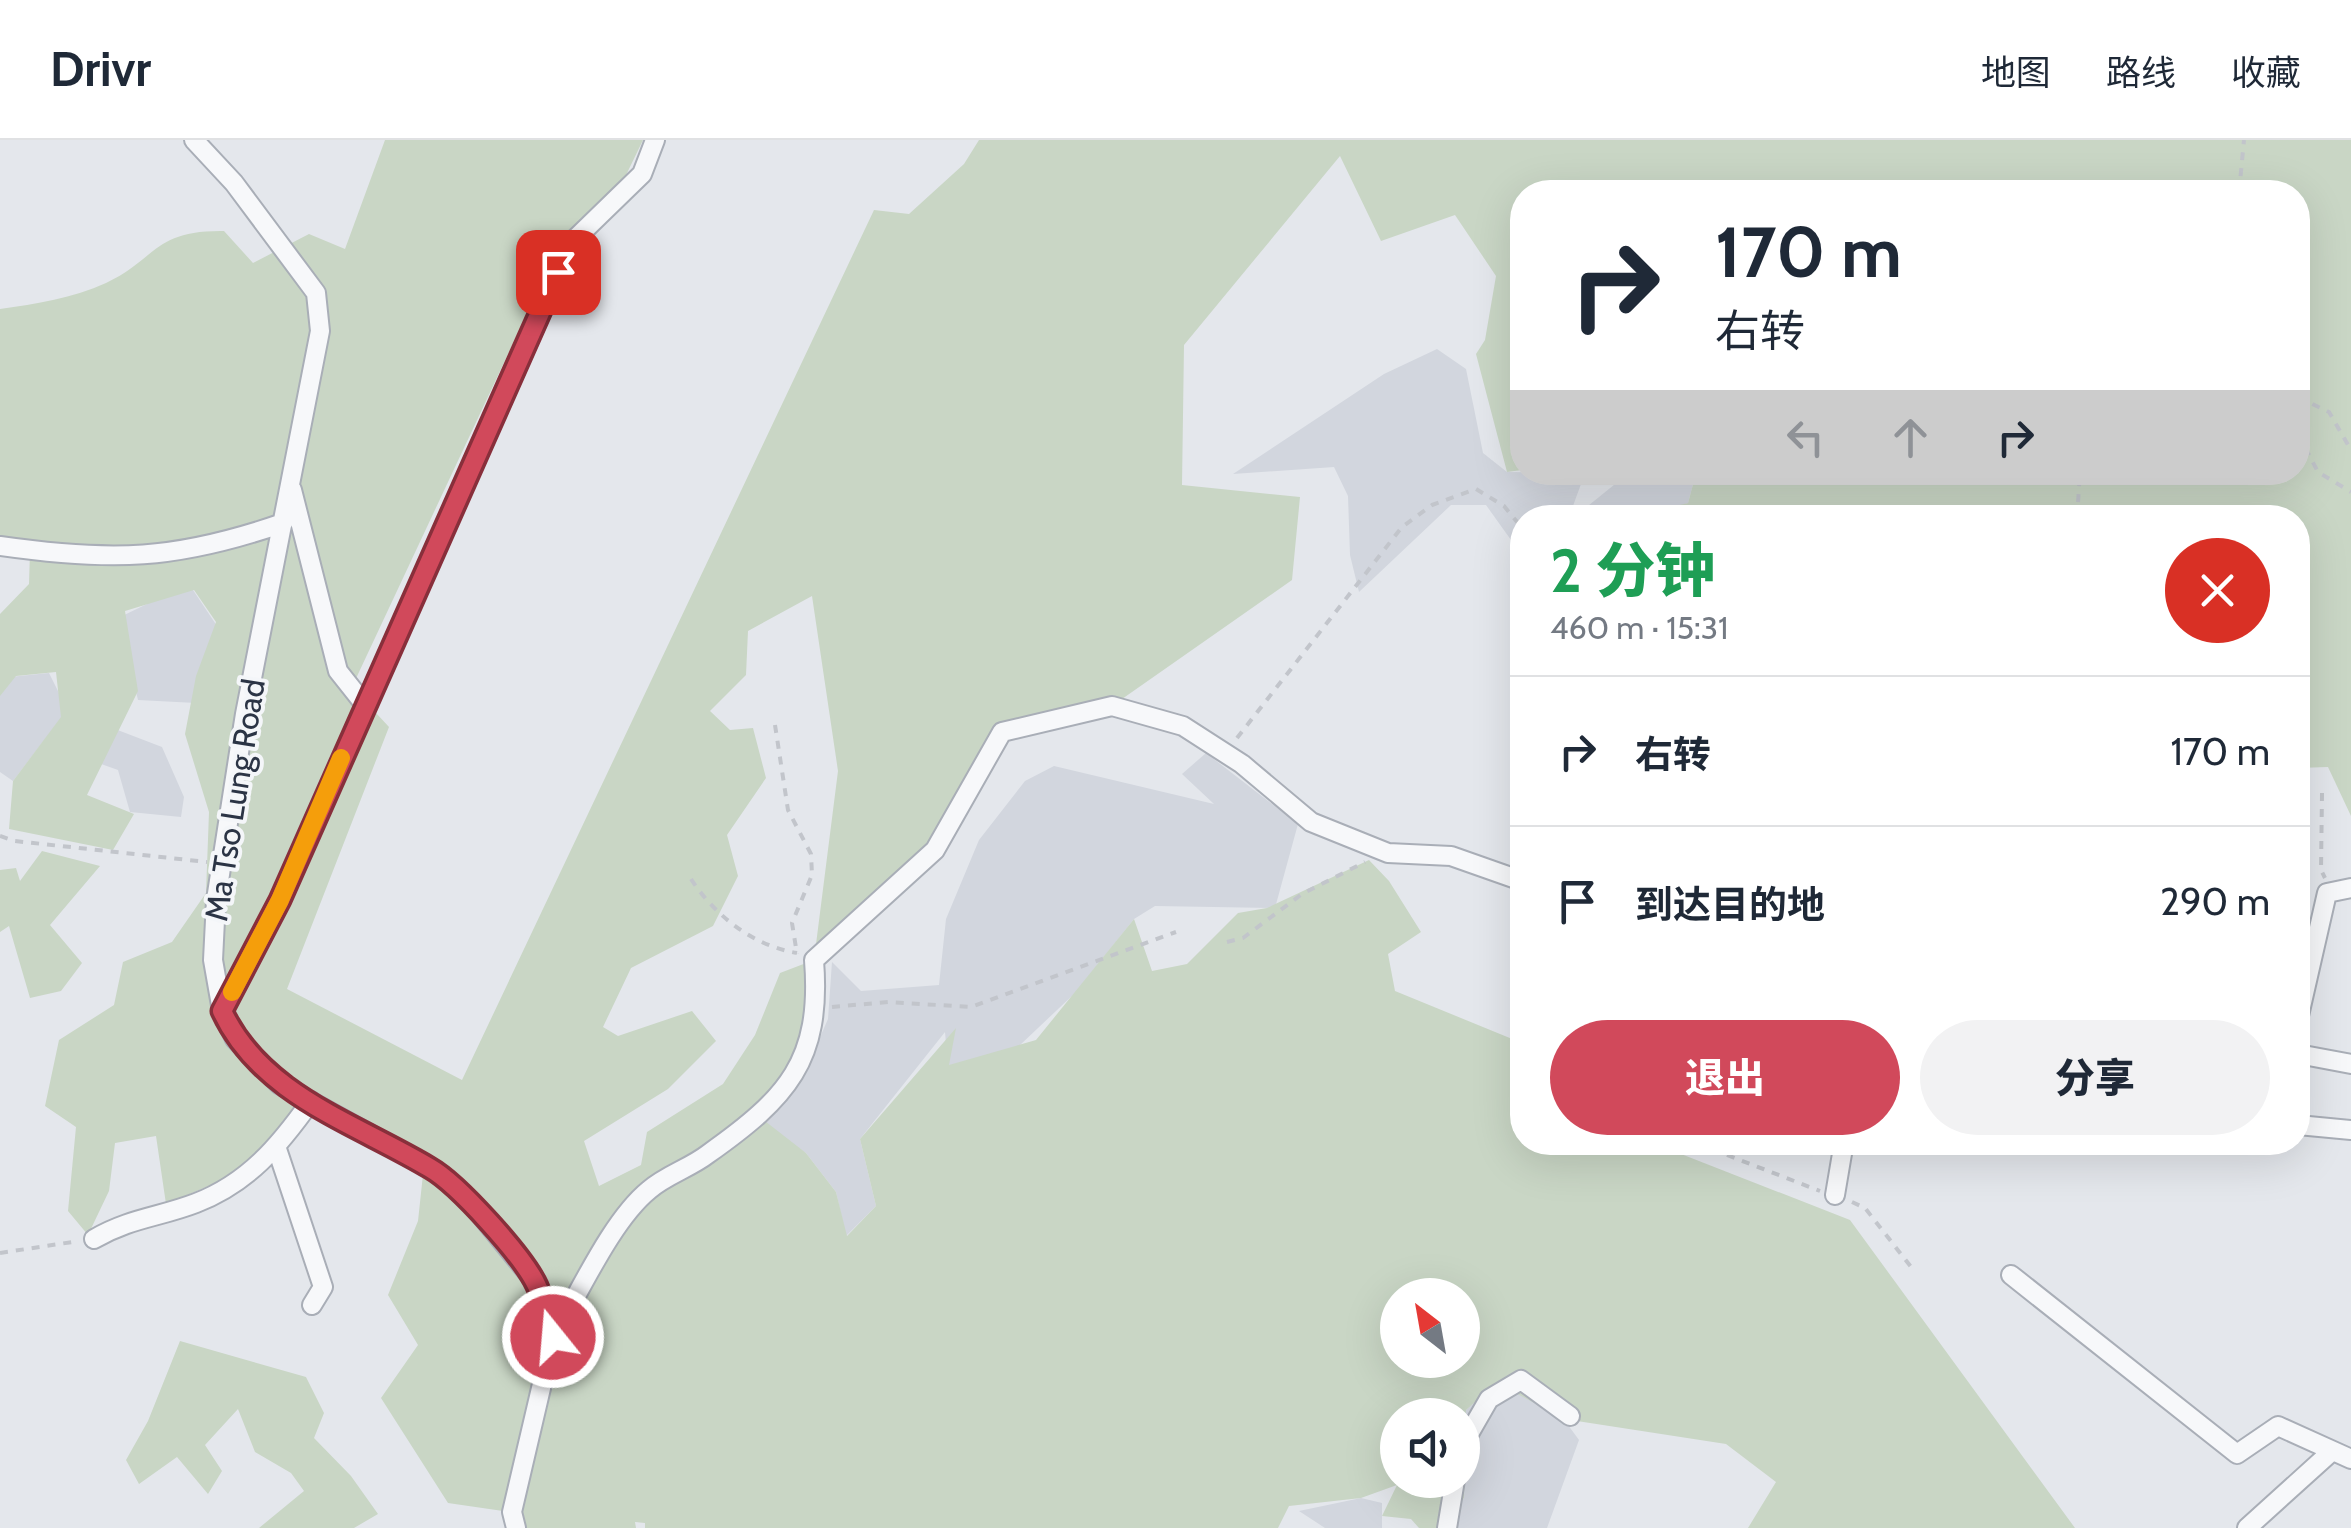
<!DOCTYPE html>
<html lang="zh">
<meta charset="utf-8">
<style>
:root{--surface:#fff;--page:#f2f2f3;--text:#1f2937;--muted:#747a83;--line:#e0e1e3;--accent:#d1495b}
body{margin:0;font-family:Cabin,"Noto Sans SC",sans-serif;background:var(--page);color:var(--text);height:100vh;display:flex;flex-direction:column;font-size:38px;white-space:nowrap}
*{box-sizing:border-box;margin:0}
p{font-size:32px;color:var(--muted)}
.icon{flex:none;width:55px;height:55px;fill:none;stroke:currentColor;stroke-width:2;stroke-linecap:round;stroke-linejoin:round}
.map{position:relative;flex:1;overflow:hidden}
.details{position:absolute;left:1510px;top:365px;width:800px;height:650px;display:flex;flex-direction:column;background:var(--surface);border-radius:40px;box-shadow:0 10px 40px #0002}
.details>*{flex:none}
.top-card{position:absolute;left:1510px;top:40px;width:800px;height:305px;border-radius:40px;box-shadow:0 10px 40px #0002;background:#fff;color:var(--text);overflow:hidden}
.needle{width:65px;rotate:329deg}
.buttons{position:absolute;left:1380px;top:1138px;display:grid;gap:20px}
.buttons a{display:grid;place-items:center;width:100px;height:100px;border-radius:50%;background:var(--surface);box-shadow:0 10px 40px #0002;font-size:50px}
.pin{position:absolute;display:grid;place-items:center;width:85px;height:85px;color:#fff;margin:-42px;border-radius:20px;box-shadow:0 5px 15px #0006}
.me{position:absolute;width:110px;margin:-55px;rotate:343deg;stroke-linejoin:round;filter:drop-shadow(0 0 8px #0008)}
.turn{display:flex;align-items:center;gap:35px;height:210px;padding:0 40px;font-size:45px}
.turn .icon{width:130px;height:130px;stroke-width:2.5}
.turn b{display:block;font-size:70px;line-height:85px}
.lanes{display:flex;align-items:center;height:95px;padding:0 40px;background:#0003;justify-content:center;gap:50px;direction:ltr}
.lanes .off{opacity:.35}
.round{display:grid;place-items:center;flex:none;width:105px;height:105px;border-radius:52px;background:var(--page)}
.overview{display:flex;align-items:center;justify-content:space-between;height:170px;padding:0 40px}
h1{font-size:60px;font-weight:800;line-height:75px;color:#1e9e55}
.cta{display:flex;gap:20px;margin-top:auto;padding:20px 40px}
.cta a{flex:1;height:115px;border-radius:60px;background:var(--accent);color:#fff;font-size:40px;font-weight:800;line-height:115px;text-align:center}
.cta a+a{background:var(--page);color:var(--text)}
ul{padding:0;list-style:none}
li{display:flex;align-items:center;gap:30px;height:150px;padding:0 40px;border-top:2px solid var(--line)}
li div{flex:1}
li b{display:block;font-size:38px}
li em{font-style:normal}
header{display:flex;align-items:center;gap:60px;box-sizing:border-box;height:140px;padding:0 50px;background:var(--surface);border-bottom:2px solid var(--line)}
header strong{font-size:48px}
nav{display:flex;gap:55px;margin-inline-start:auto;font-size:35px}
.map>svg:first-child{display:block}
.built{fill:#d2d6de}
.green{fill:#c9d6c5;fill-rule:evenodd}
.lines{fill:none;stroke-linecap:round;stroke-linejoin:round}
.minor-casing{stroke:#a9aeb7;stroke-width:22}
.path{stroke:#c2c5cb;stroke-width:4;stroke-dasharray:8 8;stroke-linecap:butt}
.minor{stroke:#f7f8fa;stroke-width:18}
.route-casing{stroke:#882f3b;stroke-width:25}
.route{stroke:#d1495b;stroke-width:18}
.slow{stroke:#f59e0b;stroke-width:18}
.labels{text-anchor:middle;stroke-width:8;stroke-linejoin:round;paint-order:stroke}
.street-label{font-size:32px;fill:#2b3445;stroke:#f4f6f9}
</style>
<header>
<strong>Drivr</strong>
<nav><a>地图</a><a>路线</a><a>收藏</a></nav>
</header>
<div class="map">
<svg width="2351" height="1388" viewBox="0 0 2351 1388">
<rect width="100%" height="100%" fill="#e4e7ec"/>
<path class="built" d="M1437 209 1466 229 1483 313 1507 332 1585 333 1569 377 1522 378V407L1511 400 1486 365H1451L1359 452 1350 415 1348 356 1334 327 1233 334 1384 234Z
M1630 332 1696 333 1688 363 1647 377 1573 378Z
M175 423 219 489 196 563 138 560 118 478 147 464Z
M49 533 68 571 162 607 184 657 181 677 130 672 118 630 42 603 13 641 0 632V538Z
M1206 613 1298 684 1275 768 1155 766 1134 779 1075 853 1019 906 948 926 945 892 860 999 876 1066 846 1096 836 1052 806 1013 757 984 799 945 828 879 832 822 861 851 939 845 946 779 979 700 1025 641 1054 626 1214 664 1182 634Z
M1497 1242 1549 1259 1579 1300 1547 1388H1444L1464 1358 1466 1270Z
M1361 1358 1382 1363V1388H1325L1299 1371Z"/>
<path class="green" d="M385 0H643L614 60 552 120 352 547 389 587 287 849 462 940 874 70 909 74 964 24 979 0H2351V676L2328 627 2298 628V378L1630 377 1688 363 1696 333 2298 332V52H1522V330L1507 332 1476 214 1485 200 1496 136 1455 75 1381 101 1340 16 1184 205 1182 345 1300 357 1292 440 1112 566 1002 592 916 728 814 820 812 887 756 974 806 1013 836 1052 847 1096 876 1066 860 999 956 888 949 925 1036 900 1134 779 1152 831 1187 824 1238 773 1267 768 1369 720 1389 741 1421 792 1388 814 1395 851 1522 903V1002L1678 1003 1676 1012 1850 1080 2075 1388H1748L1776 1342 1726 1304 1564 1279 1497 1243 1466 1270 1464 1358 1444 1388H1419L1411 1379 1382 1376 1397 1345 1361 1358 1289 1366 1278 1388H645V1383L635 1382 636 1388H524L521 1378 534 1295 503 1371 448 1363 381 1258 418 1205 388 1155 418 1081 424 1025 332 973 305 947 260 1024 166 1064 156 996 115 1003 109 1051 88 1095 68 1071 76 987 45 966 59 900 114 865 123 822 172 802 206 753 209 672 185 594 196 536 216 482 194 450 125 471 138 551 87 655 134 674 113 710 9 689 13 641 61 577 56 532 16 536 0 556V474L29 444 30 411 0 406V169C36 164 73 158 106 143 157 119 153 90 224 91L253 123 309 94 345 109ZM812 456 838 631 814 820 780 833 755 895 723 944 647 992 641 1025 599 1046 584 1001 668 949 716 901 692 871 618 896 603 887 631 828 713 786 738 736 727 695 766 638 753 588 730 590 710 571 746 535 748 491ZM1398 1155H1462V1220H1398ZM1398 1275H1462V1340H1398Z
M42 711 100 726 50 785 82 823 61 851 30 858 9 786 0 792V730L16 728 20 741Z
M180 1201 306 1237 324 1273 314 1298 351 1336 378 1374 354 1388H259L304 1351 291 1333 255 1312 238 1269 205 1305 222 1331 208 1354 177 1317 139 1344 126 1320 148 1281Z"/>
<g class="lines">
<defs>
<path id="minor" d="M194 0 234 43 316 153 320 191 245 574 216 760 213 820 222 871 235 899 279 944 433 1029 466 1057 536 1143 553 1197 512 1372 516 1388
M292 350 338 531 365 565
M0 406C112 422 176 420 283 383
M222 871 280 759 573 101 642 34 655 0
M2298 880 2327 753 2351 748
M2298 914 2351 924
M2298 985 2351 990
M277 1009 323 1147 312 1165
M1835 1055 1844 1002
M94 1099C130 1078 160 1077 196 1063 248 1043 279 1006 311 961
M2011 1135 2237 1314 2278 1286 2351 1319
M553 1197C579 1154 611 1081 649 1050 666 1035 690 1028 708 1014 787 958 822 921 814 820L935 710 1002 592 1112 566 1183 586 1242 624 1311 682 1388 713 1451 716 1522 741
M1462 1306 1489 1259 1521 1240 1570 1276
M1447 1388 1455 1340
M2247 1388 2331 1312"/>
</defs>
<use href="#minor" class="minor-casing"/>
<path class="path" d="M2239 52 2244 0
M2298 257 2329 272 2351 310
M2298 294 2318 332 2351 352
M2077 378 2080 332
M775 585 788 670 811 714 812 735 792 783 797 814
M1237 598 1402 387 1432 365 1476 349 1504 366 1522 388
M2322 653 2321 730 2325 738
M0 696 15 701 207 722
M691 739C715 776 754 806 797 813
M1227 802 1243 798 1302 754 1365 722
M832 867 888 862 971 867 1176 792
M1727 1015 1820 1051
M1852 1062 1865 1068 1915 1132
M0 1113 79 1101"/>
<use href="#minor" class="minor"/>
</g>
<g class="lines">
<defs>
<path id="route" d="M553 1197C548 1180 544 1162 537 1146 524 1117 458 1044 430 1028 355 983 261 955 222 871L280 760 558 132"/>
</defs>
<use href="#route" class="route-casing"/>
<use href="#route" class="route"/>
<path class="slow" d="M232 852 280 760 341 618"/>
</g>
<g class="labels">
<g class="street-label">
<text transform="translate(235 660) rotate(-81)" y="11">Ma Tso Lung Road</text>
</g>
</g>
</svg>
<div class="buttons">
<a><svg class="needle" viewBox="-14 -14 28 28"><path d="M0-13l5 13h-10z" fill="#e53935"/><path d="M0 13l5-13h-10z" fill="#747a83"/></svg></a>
<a><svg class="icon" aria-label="sound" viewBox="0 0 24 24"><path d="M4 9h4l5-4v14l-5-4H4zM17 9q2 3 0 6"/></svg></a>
</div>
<div class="pin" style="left:558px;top:132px;background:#d93025"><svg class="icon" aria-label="arrive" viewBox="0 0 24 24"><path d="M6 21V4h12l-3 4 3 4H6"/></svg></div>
<svg class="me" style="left:553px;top:1197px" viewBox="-20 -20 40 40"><circle r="17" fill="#d1495b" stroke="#fff" stroke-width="3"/><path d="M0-11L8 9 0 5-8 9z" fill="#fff"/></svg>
<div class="top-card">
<div class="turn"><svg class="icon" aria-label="right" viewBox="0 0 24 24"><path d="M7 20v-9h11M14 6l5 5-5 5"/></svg><div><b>170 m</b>右转</div></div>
<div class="lanes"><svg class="icon off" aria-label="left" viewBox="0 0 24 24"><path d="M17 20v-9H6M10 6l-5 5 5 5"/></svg><svg class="icon off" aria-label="ahead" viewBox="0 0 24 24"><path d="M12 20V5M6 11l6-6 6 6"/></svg><svg class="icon" aria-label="right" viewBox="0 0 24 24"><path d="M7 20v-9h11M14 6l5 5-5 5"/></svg></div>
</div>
<section class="details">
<div class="overview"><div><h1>2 分钟</h1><p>460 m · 15:31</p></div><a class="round" style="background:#d93025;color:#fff"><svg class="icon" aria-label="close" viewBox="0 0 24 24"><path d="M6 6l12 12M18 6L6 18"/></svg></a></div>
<ul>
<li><svg class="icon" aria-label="right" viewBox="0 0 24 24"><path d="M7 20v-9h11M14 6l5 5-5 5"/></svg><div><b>右转</b></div><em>170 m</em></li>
<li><svg class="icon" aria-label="arrive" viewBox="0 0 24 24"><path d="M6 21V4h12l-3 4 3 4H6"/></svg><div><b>到达目的地</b></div><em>290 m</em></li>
</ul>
<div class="cta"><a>退出</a><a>分享</a></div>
</section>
</div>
